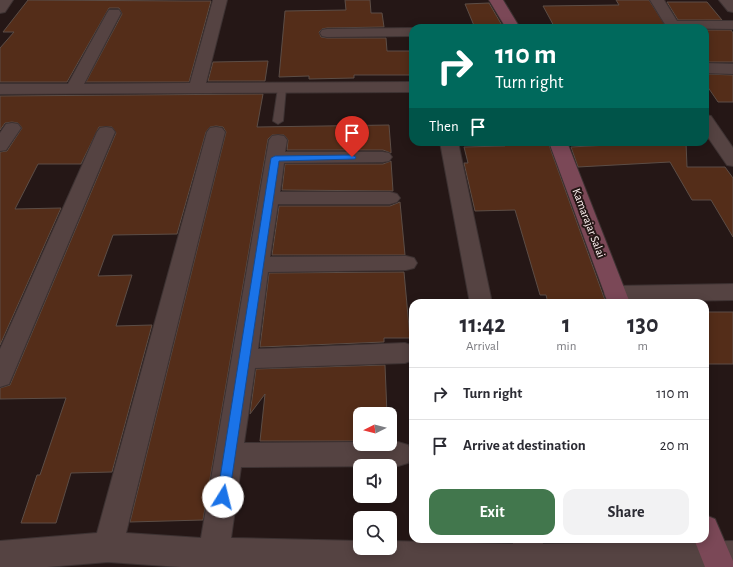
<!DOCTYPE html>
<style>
:root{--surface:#fff;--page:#f2f2f3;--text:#2b2b33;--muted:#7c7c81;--line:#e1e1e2;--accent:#42774d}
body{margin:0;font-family:"Alegreya Sans",sans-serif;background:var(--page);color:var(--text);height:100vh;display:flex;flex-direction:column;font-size:15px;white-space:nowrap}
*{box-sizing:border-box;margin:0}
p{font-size:13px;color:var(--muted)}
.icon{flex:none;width:22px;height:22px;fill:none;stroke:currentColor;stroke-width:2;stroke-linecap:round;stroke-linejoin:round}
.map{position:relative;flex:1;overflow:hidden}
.details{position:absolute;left:409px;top:299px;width:300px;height:244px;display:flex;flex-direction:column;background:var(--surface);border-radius:12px;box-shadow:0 2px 10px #0003}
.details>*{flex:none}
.guide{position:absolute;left:409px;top:24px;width:300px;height:122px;border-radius:12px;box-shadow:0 2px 10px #0003;background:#00695c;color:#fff;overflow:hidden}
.needle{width:26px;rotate:264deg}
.tools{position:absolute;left:353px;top:407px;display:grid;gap:8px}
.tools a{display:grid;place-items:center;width:44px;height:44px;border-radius:8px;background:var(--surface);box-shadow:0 2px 10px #0003;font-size:20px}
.pin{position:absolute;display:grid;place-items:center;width:34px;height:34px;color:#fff;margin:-41px -17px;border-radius:50% 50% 50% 0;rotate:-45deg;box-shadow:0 0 4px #0007}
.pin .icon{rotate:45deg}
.me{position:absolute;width:44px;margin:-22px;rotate:9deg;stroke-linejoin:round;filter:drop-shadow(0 0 3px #0008)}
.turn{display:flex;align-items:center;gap:14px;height:84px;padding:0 20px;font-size:18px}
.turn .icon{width:52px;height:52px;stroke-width:2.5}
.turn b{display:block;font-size:28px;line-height:34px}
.then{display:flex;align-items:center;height:38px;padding:0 20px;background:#0003;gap:8px;font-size:15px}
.eta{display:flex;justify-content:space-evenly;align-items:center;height:68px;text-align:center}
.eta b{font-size:24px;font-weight:700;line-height:28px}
.button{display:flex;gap:8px;margin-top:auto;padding:8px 20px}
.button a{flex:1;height:46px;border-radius:12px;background:var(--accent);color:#fff;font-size:16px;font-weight:700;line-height:46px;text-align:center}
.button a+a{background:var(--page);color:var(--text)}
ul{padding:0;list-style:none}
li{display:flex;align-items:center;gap:12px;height:52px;padding:0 20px;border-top:1px solid var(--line)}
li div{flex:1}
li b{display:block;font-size:15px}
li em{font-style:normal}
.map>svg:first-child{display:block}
.building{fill:#542d19;stroke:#5c4d46}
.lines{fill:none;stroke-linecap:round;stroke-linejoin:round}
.lane-casing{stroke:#3d3232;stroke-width:2}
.street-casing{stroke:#3d3232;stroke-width:2}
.secondary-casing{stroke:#3d3232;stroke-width:2}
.lane{fill:#554342;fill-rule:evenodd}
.street{fill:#554342;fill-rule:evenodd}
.secondary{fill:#7b4857;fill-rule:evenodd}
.route{fill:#1a73e8;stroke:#114b97}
.labels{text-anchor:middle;stroke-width:4;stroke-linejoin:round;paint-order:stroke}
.street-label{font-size:12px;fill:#faefee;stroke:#251716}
</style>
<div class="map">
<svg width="733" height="567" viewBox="0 0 733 567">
<rect width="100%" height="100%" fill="#251716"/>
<path class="building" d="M28 0 187 1H211L189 82H86L122 14 119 8H109L67 82H0V48L14 32H3Z
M345 0H370L371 13H382L384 27 327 28 322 29 319 32 321 37 327 38H386L387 51H413V75H354V78L309 79V76L279 77 285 11 346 10Z
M616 0H649L667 28H555L543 6 619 5Z
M667 2H707L722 20H678Z
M489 3 503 27 475 28 465 4Z
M705 30H731L733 33V62H705Z
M268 61 265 81H208L213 62Z
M705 74 733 75V102H718L705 83Z
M263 94 257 127 389 125 391 151V153L383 150H287L288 140 284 135H272L268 139 203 520 130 522 226 132 223 127 216 126 210 127 206 132 177 234 113 235 98 276 132 275 116 326 152 325 112 472 71 473 56 523H21L37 475H40L66 398 0 399V388L10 385 116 133 112 127H99L81 164H38L15 209 61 208 0 345V152L7 151 22 128 18 123 12 122 5 123 0 130V96Z
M503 142H548L606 303H548L546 295H540L515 210 475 211 464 163H468L464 147 505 146Z
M608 142H686L687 167H725L733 178V237L711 200H692L670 162 578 167 571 147 609 145Z
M391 161 393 191 282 190 285 164H383Z
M400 202 405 255H272L279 206H390Z
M404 272 410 338H384V342L260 347 269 273Z
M705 312H733V364H705Z
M385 365 387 414H360V441H260L265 394 250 414 256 369Z"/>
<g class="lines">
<defs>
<path id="lane" d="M282 85 286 88 283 121 278 124 273 121 278 88Z"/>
<path id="street" d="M0 0H13L5 12 0 13Z
M213 0H227L206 83 413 82V92L0 94V84H68L107 13 109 10H119L121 13 84 84 190 83Z
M650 0H664L677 21H733V29L670 28 666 26Z
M719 0H733V12L728 11Z
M413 28V36L327 37 322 36 320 33 322 30 327 29Z
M705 63 733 64V74L705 73Z
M705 115 711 116 733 148V166L727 165 705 133Z
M12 123 18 124 21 128 6 150 0 151V133L6 124Z
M106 127 112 128 115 132 12 377 9 384 0 387V349L97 132 100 128Z
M216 127 222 128 225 132 126 533 201 538 269 140 272 136 278 135 284 136 287 140 285 152H383L389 153 392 157 389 161 383 162 284 163 280 192H390L397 194 400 198 397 202 390 204H278L270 257 406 256 414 258 417 263 414 268 406 270 268 272 258 349 405 343 413 346V360L405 363 255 368 244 443 360 442V444H390V442H398L408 445 412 454 408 463 398 466 241 467 231 538 360 541V548H390V541L513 544 512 539H542L543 544 733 541V567H181L108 562 47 567H0V541L97 533 207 132 210 128Z
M440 142H458L492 303H470Z
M733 284V300L615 302 607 300 604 294 607 288 615 286Z"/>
<path id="secondary" d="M489 0H503L520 28H506Z
M549 142H567L630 303H608Z
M705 515 715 519 733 561V567H705L694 539H705Z"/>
</defs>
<use href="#lane" class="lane-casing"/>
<use href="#street" class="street-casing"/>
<use href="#secondary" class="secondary-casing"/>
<use href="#lane" class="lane"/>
<use href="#street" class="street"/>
<use href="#secondary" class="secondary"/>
</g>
<path class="route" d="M352 155 356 157 355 159 279 161 229 497 227 501 223 502 219 501 217 497 271 158 275 156Z"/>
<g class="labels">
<g class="street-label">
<text transform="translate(589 223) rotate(69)" y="4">Kamarajar Salai</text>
</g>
</g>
</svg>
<div class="tools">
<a><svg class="needle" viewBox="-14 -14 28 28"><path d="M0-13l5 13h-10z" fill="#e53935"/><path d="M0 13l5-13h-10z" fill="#7c7c81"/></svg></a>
<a><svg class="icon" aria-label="sound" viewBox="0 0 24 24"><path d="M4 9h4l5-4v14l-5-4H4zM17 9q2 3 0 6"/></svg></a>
<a><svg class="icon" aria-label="search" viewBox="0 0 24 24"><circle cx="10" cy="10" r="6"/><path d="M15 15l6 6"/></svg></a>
</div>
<div class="pin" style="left:352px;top:157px;background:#d93025"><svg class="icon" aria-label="arrive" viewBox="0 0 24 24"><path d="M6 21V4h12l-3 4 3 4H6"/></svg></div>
<svg class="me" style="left:223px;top:497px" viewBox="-20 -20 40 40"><circle r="19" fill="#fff"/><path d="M0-13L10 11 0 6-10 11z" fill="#1a73e8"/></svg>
<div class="guide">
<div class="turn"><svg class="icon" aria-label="right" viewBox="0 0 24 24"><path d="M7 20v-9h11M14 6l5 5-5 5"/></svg><div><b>110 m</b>Turn right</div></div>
<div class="then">Then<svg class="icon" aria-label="arrive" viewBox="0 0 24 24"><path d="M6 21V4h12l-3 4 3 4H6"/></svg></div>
</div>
<section class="details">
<div class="eta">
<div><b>11:42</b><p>Arrival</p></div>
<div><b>1</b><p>min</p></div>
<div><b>130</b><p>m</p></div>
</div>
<ul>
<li><svg class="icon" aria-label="right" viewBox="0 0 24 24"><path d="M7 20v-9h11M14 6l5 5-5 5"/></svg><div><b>Turn right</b></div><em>110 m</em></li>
<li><svg class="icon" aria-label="arrive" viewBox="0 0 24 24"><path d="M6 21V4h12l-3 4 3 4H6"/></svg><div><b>Arrive at destination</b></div><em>20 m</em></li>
</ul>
<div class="button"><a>Exit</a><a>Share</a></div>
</section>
</div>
